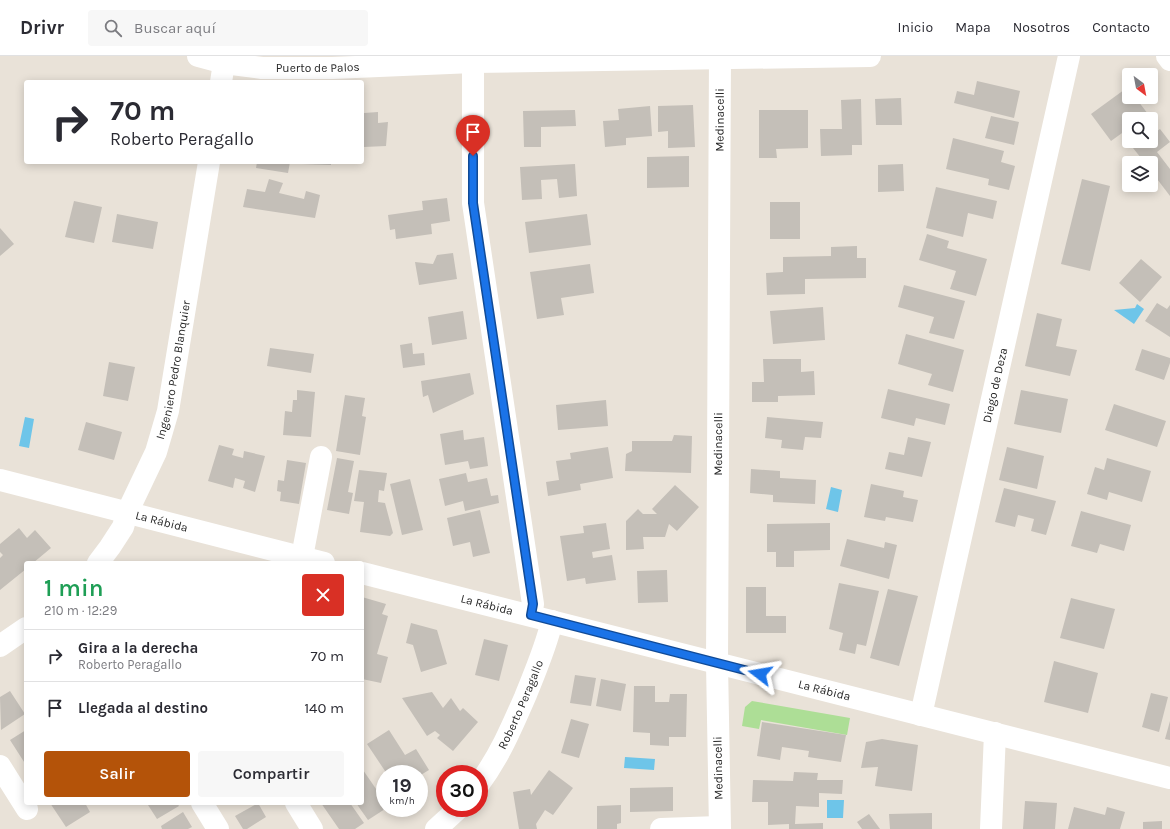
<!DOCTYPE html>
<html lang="es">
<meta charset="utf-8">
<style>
:root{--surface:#fff;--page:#f7f7f7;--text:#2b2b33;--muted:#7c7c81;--line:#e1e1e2;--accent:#b45309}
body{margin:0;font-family:Karla,sans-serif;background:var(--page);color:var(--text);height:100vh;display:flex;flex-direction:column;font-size:15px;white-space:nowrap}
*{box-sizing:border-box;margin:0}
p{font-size:13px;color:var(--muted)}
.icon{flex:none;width:22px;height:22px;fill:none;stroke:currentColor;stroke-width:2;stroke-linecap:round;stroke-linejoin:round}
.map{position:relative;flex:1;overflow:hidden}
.sheet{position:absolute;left:24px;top:505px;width:340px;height:244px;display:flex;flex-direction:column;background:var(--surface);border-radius:4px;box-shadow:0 2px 10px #0003}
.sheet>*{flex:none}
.banner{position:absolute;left:24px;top:24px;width:340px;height:84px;border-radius:4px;box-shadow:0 2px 10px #0003;background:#fff;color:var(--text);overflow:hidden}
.needle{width:26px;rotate:148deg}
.buttons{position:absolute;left:1122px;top:12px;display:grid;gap:8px}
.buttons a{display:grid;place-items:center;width:36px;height:36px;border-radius:4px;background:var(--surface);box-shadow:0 2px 10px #0003;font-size:20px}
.speed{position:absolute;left:376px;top:709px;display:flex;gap:8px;font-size:20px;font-weight:700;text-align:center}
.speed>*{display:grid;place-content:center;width:52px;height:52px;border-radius:50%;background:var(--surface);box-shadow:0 2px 10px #0003;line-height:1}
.speed small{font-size:10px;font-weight:400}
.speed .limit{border:6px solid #d22;background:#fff;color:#111}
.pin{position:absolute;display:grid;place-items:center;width:34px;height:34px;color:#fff;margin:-41px -17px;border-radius:50% 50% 50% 0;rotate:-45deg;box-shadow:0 0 4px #0007}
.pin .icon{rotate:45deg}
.me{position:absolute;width:44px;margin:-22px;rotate:284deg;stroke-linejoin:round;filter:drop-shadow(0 0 3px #0008)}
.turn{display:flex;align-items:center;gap:14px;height:84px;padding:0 20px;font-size:18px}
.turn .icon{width:52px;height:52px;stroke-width:2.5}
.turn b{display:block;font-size:28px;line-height:34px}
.round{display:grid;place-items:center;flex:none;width:42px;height:42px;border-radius:4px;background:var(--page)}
.overview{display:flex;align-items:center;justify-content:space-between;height:68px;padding:0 20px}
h1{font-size:24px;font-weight:600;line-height:30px;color:#1e9e55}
.button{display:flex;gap:8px;margin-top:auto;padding:8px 20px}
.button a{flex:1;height:46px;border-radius:4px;background:var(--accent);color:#fff;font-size:16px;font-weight:600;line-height:46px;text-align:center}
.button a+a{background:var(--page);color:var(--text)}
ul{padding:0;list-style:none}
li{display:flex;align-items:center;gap:12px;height:52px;padding:0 20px;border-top:1px solid var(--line)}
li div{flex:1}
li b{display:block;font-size:15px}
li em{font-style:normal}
header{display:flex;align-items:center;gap:24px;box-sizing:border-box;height:56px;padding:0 20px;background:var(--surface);border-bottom:1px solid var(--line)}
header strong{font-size:19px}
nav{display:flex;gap:22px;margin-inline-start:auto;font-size:14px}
.search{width:280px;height:36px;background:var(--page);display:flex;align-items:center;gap:10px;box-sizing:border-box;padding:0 14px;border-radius:4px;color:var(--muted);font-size:15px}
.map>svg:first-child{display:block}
.green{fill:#adde96}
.water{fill:#6ec5e9}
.building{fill:#c4bfb8}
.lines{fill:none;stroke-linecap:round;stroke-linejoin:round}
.minor{stroke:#fff;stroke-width:22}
.tertiary{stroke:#fff;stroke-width:22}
.route-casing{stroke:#114b97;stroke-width:10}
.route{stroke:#1a73e8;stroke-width:7}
.labels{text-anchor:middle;stroke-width:3;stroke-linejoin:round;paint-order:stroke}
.street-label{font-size:12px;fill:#272727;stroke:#fff}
</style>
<header>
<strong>Drivr</strong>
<div class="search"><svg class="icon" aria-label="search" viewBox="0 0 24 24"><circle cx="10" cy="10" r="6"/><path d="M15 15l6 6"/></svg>Buscar aquí</div>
<nav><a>Inicio</a><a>Mapa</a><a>Nosotros</a><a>Contacto</a></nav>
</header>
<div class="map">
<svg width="1170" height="773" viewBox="0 0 1170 773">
<rect width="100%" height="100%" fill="#e9e2d8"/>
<path class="green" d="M752 645 850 662 847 679 761 664 759 673 742 670 745 651Z"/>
<path class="water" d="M1137 248 1144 253 1134 268 1114 254 1135 252Z
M25 361 34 363 29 392 19 390Z
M831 431 842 434 838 456 826 453Z
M625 701 655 703 654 714 624 712Z
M827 744H844L843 762H827Z"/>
<path class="building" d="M977 25 1020 35 1014 62 954 47 957 35 974 39Z
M1128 31 1129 41H1135L1148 58 1141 63H1129V72L1111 85 1091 58Z
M901 42 902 69H876L875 43Z
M861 43 862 89H852V99L821 100 820 73H842L841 44Z
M693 49 695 91 668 92V75L658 76V50Z
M650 50 652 80 626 82V89L605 91 603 65 619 64 618 53Z
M575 54 576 70 541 71V91H524L523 55Z
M759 54H808V92L776 93 777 102H759Z
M378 56V67L388 66 386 90 364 91V57Z
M991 60 1019 66 1014 89 985 82Z
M1160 73 1170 86 1157 96 1170 113V140L1151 115V107H1145L1133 92 1143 85H1151V79Z
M953 82 1004 95 1001 106 1015 110 1009 134 988 129 989 123 946 113Z
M689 100V131L647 132V101Z
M257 106H290L288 117 256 112Z
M302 106H331V109L302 108Z
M575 108 577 140 559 142 557 123 541 124 542 143 522 144 520 111Z
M903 108 904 135 878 136V109Z
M269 123 283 127 279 137 304 143 306 135 320 139 315 162 243 151 247 133 265 136Z
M1082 123 1110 130 1090 215 1061 208Z
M936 131 997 145 993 163 968 157 963 181 926 172Z
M447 142 450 165 431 168 432 178 396 183 395 173 390 174 388 159 423 154 422 145Z
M74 145 102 151 94 187 65 181Z
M770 146H800V183H770Z
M117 158 158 166 153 193 112 186Z
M587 158 591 189 529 197 525 166Z
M0 172 14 188 0 200Z
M927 178 949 185 947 192 987 203 976 240 950 233 956 215 919 204Z
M857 190V202H866V222L805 223V238L767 239 766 217 783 216V201L831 200V191Z
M453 197 457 223 419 229 415 206 433 208 437 199Z
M1141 203 1162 221 1140 246 1119 227Z
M590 208 594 237 561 242 564 259 537 263 530 216Z
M904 229 965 245 954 283 929 277 934 261 898 251Z
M1157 247 1167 253 1170 249V281L1145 265Z
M823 251 825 284 773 288 770 255Z
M463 255 467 283 432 289 428 261Z
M1037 257 1062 263 1056 290 1077 294 1070 320 1025 310Z
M906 278 964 294 953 336 928 329 932 318 898 308Z
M412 287 413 298 424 297 425 309 403 312 400 289Z
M270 292 314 298 311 317 267 310Z
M1142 293 1170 302V307L1164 324 1135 314Z
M763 303H801V316L814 315 815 339 778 340V346H752V326H764Z
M109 306 135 311 128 345 103 340Z
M470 317 474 338 433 357 428 339 423 341 421 325Z
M888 333 950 348 945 369 916 362 914 370 881 362Z
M297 334 315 336 311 381 283 379 285 355 292 356 293 344H297Z
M1021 334 1068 343 1061 377 1014 368Z
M345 339 365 342 362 360 366 361 360 399 336 395Z
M606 344 608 370 558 374 556 349Z
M1114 348 1166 365 1157 391 1105 374Z
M767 361 823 366 821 382 805 381 803 394 781 392 782 384 765 382Z
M86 366 122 376 114 404 78 394Z
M463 374 464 384 484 381 488 410 470 413 468 405 445 409 440 378Z
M674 379 692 380 691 417 625 415 626 398 632 395V385H672Z
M908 381 931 386 922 421 885 413 889 396 904 399Z
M219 389 234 393 232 399 243 402 244 395 265 400 255 436 243 432 245 425 235 422 233 432 208 425Z
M608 391 613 422 580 428 581 434 548 440 546 426 559 424 556 405 571 403 570 397Z
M1007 391 1044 400 1037 433 999 424Z
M337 402 354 405 348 436 353 437 349 458 327 454Z
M1107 402 1151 415 1142 446 1109 436 1107 444 1087 438 1095 411 1104 414Z
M287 404 306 407 299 448 280 445 281 436 277 435 278 424 284 425Z
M751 413 780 415V422L816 424 815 448 773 446V439L750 437Z
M359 414 387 417 384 435 379 434 378 446 385 447 393 477 390 480 360 476 364 446 354 445Z
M466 417 468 426 487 422 491 440 498 439 499 447 465 455 463 445 445 450 439 423Z
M410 423 423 474 402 479 390 428Z
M871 428 904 435 903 441 918 444 913 466 886 461 885 465 864 461Z
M675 429 699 451 677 475 669 468 665 481H643L644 493 626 494V465L638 453 643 458H657L652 453Z
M1004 432 1056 445 1046 479 1031 475 1034 463 1018 459 1015 471 995 466Z
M480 454 490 497 473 501 470 486 453 490 447 462Z
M1081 455 1131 469 1124 495 1100 488 1097 497 1071 490Z
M606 467 610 493 592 496 593 502 612 499 616 524 586 528 585 522 567 525 560 480 584 477 583 470Z
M830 467V494L794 495V511H776V496H767V468Z
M19 472 27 482 35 474 51 492 33 507H26V513L0 534V502L3 499 0 496V488Z
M847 483 884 492 885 486 897 489 889 523 840 510Z
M667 514 668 546 638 547 637 515Z
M839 527 879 535 866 590 857 588 855 598 839 594 843 577 829 573Z
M746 531H766V560H786V577H746Z
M888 533 918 540 899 610 870 602Z
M362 541 386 548 382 558 388 560 377 598 388 601 381 627 362 623Z
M1071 542 1115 553 1104 593 1060 582Z
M411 567 437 574 447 608 421 616 413 589 406 587Z
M484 583 508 589 499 625 475 619Z
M1054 605 1098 617 1088 657 1044 646Z
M575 619 596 622 591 650 570 647Z
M601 623 626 628 621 655 596 650Z
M634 630H655V646H669L670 638H687L686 681H669V690L650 689V677L633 676Z
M10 635 25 658 1 674 0 641Z
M432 636 443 652 451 642 460 655 463 652 478 666 453 695 437 682 440 679 435 675 427 680 402 642Z
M1151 637 1168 641 1159 676 1142 671Z
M571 663 589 668 579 702 561 697Z
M1170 665V684L1165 683Z
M762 666 846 679 841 706 808 701 809 695 782 691 780 704 757 700Z
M26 674V709L10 684Z
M389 674 405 699 416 693 429 714 419 720V718H405L403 715 398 718H387L367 688Z
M882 683 918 689 912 735 875 730 878 711 861 712 866 686Z
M363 714 385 746V753L368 764 356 747H362V715Z
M549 714 573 732 553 759 545 754 536 768 537 773H519L513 736 530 733 531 739Z
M794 716 818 717 817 724H843L842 738 819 737V751L796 750 795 768 823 767V773H789V768L768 769V746H752L753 724 793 725Z
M673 731V755L630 756V732Z
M1025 745 1057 747 1055 773H1023Z
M50 747H85L90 756 66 771Z
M150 747H177L179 750 157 763 148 749Z
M258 747 266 761 247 773H243L235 760Z
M321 747H350L364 767 355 773H339Z
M621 749V767L617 768V773H597V750Z
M1074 751 1105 759 1107 751 1125 756 1120 773H1068Z
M183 756 192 771 188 773H162L161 770Z
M932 757V773H890L889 758Z
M869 758 880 773H862L857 766Z
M1162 765V773H1143V766Z"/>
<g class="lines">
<g class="minor">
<path id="s1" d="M198 0 224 7 262 12H332L473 6 870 0"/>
<path d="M473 6V147L533 548 531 559"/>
<path d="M221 26 224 7"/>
<path id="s2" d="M0 424 324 507"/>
<path d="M302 501 321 401"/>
<path id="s3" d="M98 507 110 491 123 471 127 457 156 396 168 355 209 106"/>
<path id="s4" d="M362 517 1170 722"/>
<path d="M0 590 26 572"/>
<path id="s5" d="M921 659 1069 0"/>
<path d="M0 710 27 753"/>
<path id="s6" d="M479 728C499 701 512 671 525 641 535 616 546 591 552 565"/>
<path d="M202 747 218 773"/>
<path d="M296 747 312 773"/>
<path d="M436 773 459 752"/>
<path d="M661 773 719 771"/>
<path id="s7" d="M720 773 717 607 720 0"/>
<path d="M991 773 995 677"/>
</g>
<path class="tertiary" d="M1167 0 1170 4"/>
</g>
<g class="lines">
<defs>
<path id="route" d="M473 100V147L533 548 531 559 760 618"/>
</defs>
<use href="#route" class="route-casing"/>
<use href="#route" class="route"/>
</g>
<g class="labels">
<g class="street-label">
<text dy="4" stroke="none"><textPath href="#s1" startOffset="121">Puerto de Palos</textPath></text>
<text dy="4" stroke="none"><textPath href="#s7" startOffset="709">Medinacelli</textPath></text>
<text dy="4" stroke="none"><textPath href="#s3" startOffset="210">Ingeniero Pedro Blanquier</textPath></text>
<text dy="4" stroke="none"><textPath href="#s5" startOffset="338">Diego de Deza</textPath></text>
<text dy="4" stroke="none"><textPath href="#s7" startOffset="385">Medinacelli</textPath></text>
<text dy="4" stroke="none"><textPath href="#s2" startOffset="167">La Rábida</textPath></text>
<text dy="4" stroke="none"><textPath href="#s4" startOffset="129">La Rábida</textPath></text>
<text dy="4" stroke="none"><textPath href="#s4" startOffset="477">La Rábida</textPath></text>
<text dy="4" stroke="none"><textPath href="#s6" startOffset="90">Roberto Peragallo</textPath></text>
<text transform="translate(718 712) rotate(-91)" y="4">Medinacelli</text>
</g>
</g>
</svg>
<div class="buttons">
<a><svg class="needle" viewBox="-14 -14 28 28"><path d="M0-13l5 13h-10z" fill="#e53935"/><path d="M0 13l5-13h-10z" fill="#7c7c81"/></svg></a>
<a><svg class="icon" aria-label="search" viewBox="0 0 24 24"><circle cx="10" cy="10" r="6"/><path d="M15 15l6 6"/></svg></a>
<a><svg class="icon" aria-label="layers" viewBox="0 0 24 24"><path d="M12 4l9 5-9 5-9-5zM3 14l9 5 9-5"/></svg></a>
</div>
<div class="speed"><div>19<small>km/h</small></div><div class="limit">30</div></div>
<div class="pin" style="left:473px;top:100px;background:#d93025"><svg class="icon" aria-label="arrive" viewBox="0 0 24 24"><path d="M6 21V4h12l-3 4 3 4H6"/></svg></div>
<svg class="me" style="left:760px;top:618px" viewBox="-20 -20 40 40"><path d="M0-17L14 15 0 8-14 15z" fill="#1a73e8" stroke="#fff" stroke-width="4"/></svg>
<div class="banner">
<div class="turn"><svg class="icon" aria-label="right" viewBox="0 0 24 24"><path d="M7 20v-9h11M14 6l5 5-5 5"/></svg><div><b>70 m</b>Roberto Peragallo</div></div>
</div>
<section class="sheet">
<div class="overview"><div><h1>1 min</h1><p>210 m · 12:29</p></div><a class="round" style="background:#d93025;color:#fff"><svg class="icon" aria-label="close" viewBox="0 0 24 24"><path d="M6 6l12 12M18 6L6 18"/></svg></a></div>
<ul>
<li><svg class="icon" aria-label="right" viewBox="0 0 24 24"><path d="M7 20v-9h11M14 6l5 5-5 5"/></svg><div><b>Gira a la derecha</b><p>Roberto Peragallo</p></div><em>70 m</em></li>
<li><svg class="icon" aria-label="arrive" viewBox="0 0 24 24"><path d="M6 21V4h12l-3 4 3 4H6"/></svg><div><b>Llegada al destino</b></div><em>140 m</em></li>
</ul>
<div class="button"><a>Salir</a><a>Compartir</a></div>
</section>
</div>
